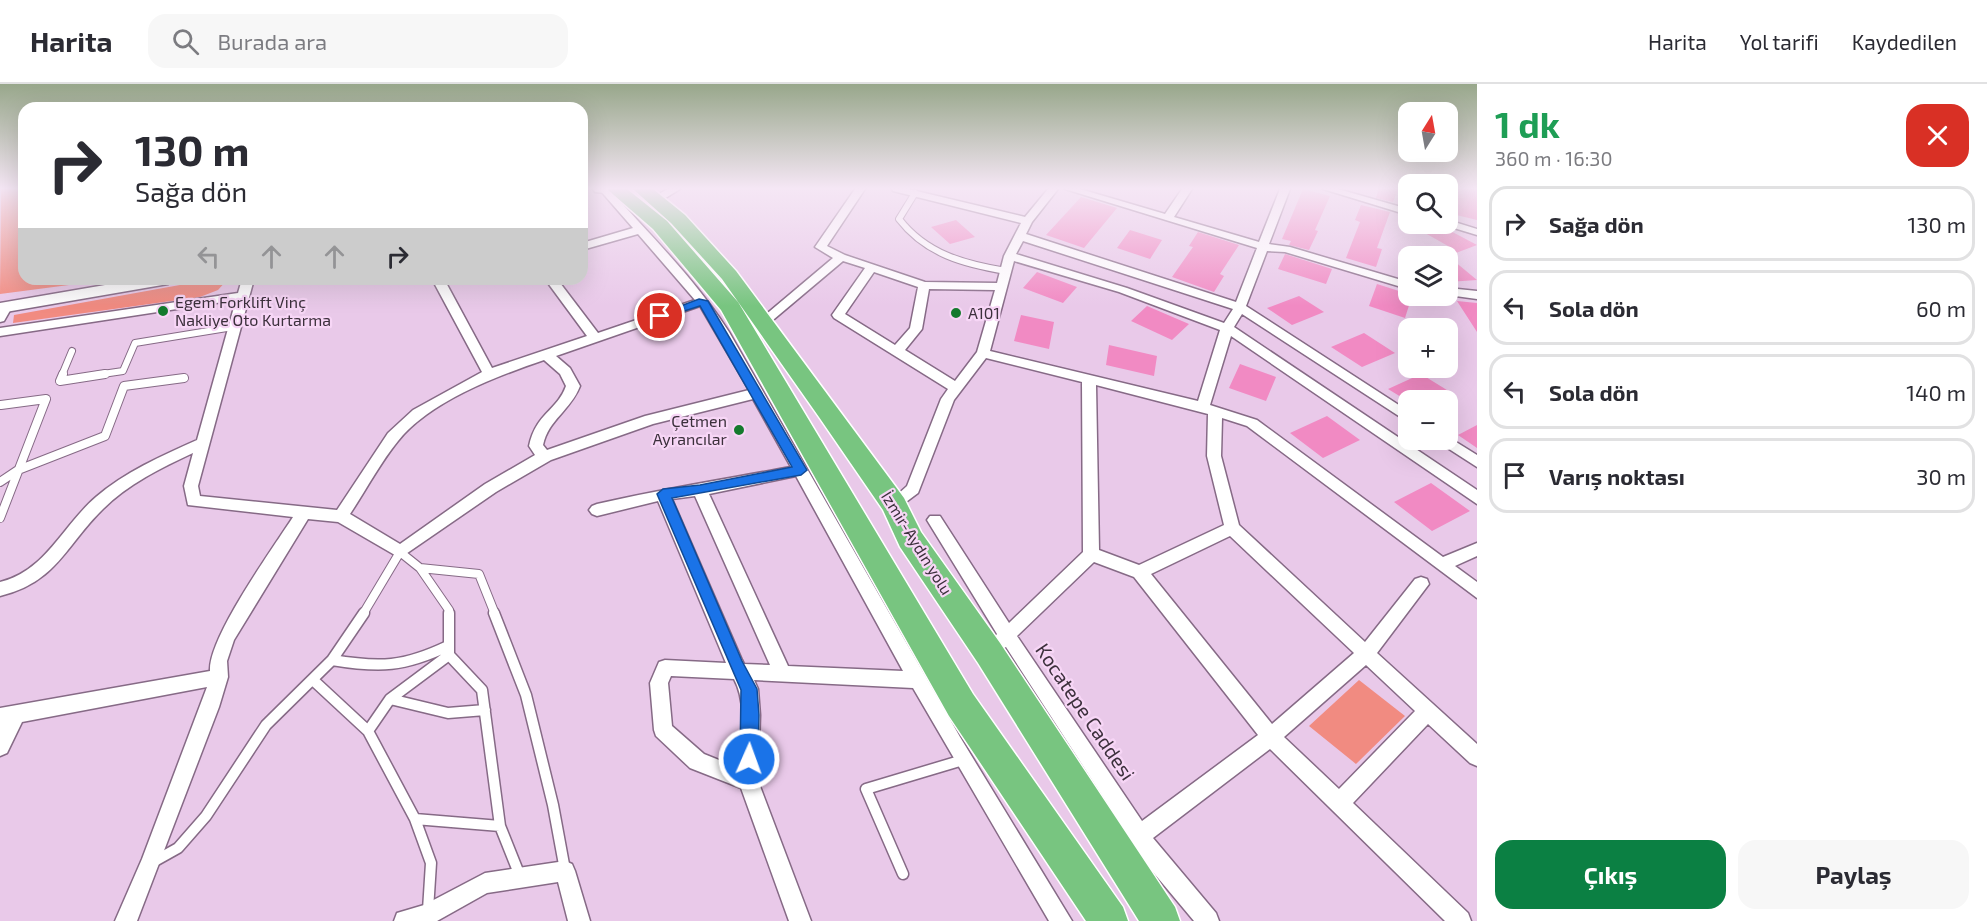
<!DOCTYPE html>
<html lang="tr">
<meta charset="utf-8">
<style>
:root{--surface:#fff;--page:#f7f7f7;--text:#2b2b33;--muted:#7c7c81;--line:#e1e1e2;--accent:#0b8043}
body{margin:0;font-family:"Exo 2",sans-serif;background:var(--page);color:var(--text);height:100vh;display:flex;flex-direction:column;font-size:22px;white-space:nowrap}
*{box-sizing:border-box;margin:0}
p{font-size:20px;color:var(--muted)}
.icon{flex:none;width:33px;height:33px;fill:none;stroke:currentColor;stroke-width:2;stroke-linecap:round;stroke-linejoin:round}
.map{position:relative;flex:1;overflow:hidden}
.sheet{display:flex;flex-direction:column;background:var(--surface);width:510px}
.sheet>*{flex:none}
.top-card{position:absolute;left:18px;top:18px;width:570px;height:183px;border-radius:18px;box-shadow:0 6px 24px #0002;background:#fff;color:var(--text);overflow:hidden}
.needle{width:39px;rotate:11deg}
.fabs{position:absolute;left:1398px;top:18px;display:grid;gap:12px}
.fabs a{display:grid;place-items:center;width:60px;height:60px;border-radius:12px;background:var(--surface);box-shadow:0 6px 24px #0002;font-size:30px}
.pin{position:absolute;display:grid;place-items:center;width:51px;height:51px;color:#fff;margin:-26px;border:3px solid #fff;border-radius:50%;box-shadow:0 2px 6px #0007}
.me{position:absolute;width:66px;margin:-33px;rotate:2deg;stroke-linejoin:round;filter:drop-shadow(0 0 4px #0008)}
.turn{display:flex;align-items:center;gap:21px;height:126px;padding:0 18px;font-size:27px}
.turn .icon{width:78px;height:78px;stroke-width:2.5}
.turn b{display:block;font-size:42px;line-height:51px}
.lanes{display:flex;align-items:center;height:57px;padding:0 18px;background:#0003;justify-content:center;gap:30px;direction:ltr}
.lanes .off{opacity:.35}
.round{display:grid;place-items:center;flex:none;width:63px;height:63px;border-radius:18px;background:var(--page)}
.summary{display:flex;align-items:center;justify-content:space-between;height:102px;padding:0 18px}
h1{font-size:36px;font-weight:700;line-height:45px;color:#1e9e55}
.primary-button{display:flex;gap:12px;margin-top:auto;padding:12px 18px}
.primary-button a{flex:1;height:69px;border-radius:18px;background:var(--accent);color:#fff;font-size:24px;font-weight:700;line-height:69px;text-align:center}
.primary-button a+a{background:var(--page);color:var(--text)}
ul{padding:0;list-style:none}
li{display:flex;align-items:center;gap:18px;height:75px;margin:0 12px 9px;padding:0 6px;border:3px solid var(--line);border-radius:18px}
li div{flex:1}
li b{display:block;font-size:22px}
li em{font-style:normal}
header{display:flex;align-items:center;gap:36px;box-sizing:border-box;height:84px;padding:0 30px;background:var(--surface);border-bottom:2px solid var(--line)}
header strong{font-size:28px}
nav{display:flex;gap:33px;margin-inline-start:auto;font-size:21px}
.search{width:420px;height:54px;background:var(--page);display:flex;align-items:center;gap:15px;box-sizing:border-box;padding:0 21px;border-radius:18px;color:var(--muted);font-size:22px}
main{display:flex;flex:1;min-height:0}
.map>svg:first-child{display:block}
.green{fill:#f18b81}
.building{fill:#f18ac3}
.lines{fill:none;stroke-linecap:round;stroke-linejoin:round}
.lane-far2-casing{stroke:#866a86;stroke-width:8}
.lane-far1-casing{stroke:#866a86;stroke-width:10}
.lane-casing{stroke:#866a86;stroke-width:13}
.street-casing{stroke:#866a86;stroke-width:3}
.secondary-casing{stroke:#866a86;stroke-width:3}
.highway-casing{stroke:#fff;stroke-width:3}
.lane-far2{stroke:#fff;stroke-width:6}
.lane-far1{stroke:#fff;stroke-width:8}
.lane{stroke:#fff;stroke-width:10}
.street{fill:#fff;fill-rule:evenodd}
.secondary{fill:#fff;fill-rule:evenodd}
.highway{fill:#78c580;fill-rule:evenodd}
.route{fill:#1a73e8;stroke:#114b97;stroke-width:1.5}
.poi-dot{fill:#147a2d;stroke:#f7d6f6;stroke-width:2}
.labels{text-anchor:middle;stroke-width:4.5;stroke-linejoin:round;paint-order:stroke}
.poi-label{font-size:16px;fill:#3c303c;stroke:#f7d6f6;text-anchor:start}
.street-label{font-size:16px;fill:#3c303c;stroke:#f7d6f6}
.near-street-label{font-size:20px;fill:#3c303c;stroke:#f7d6f6}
</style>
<header>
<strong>Harita</strong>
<div class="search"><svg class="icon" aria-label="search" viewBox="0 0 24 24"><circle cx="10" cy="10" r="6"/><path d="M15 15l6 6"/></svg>Burada ara</div>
<nav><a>Harita</a><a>Yol tarifi</a><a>Kaydedilen</a></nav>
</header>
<main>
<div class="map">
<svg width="1477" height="837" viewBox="0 0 1477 837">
<rect width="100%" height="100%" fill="#e9c9e9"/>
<path class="green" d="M1 105H24V195H115L0 210Z
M213 195H228L218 206 200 213 13 239 14 231Z
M1359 596 1405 632 1356 680 1309 642Z"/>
<path class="building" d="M1303 105 1330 112 1315 146 1318 147 1309 166 1289 161 1291 157 1282 155Z
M1379 105H1398L1393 118 1376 114Z
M1448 105H1477V136L1448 129Z
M1081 113 1117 124 1084 164 1046 151Z
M1361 121 1390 128 1377 164 1382 165 1376 183 1346 174 1360 138 1355 136Z
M956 136 975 153 950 160 931 143Z
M1443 143 1477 161 1448 172 1477 196 1448 198V162L1425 149Z
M1130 146 1162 156 1150 175 1117 164Z
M1198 148 1239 161 1220 190 1224 192 1214 208 1172 193 1193 163 1189 162Z
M1285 170 1332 185 1326 200 1278 185Z
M1037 188 1077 203 1063 219 1023 204Z
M1377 200 1399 207V211L1412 212 1405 234 1369 222Z
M1299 212 1324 228 1292 241 1267 224Z
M1457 217 1477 219V248Z
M1147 222 1189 240 1172 256 1131 237Z
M1021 231 1054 238 1049 265 1014 257Z
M1364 249 1395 269 1362 283 1331 263Z
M1109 261 1157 272 1154 292 1106 281Z
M1240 280 1276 293 1266 317 1229 304Z
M1421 290 1455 311 1444 316H1406L1388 305Z
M1327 332 1360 356 1323 374 1290 349Z
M1477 341V364L1458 351Z
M1431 399 1470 427 1432 447 1394 418Z"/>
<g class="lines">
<defs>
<path id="lane-far2" d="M915 109 899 135C926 170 964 180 1006 187
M62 291 72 267
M96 291 123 287 135 259 233 243"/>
<path id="lane-far1" d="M63 290 60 297 105 290
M0 398 18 386 105 352 124 302 184 294
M0 434 46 315 1 321
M420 484 449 526V530
M363 530 400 468 420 484 479 490 495 530"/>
<path id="lane" d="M449 529V571L482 606 500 742 520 792
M494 529 526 611 553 721 565 786
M332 576C380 584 404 583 448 562
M313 596 368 647 415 735 500 742
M390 615 448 629 485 626
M368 647 390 615 449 571
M415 735 431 779 428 826
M153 778 178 764 206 732 266 641 332 576 364 529
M903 790 866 705 963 676"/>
<path id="street" d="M599 105H609C650 151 695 195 729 248L960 653 1072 837H1049L913 604 754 596 758 605 760 631 758 697 811 837H789L741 704 690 684 656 652 654 646 650 599 659 578 665 576 726 579 658 417 597 432 592 430 589 426 592 422 597 420C661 405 726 395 791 383L753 315 653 340 551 376 496 408 400 474 338 438 308 435 234 556 227 577 228 593 219 623 137 837H115L142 775 207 603 22 638 7 669 0 672V624L210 587C208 554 273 464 293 433L188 421 184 402 193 369C161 384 128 400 103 425 65 462 57 498 0 512V498C46 487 62 442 96 413 125 388 161 372 197 356L236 216 0 252V244L238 209 242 195H254L198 402 200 412 337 426 388 349 413 326 482 288 432 195H444L492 284 587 252 545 195H557L598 249 695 216 638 150 582 166V159L633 144ZM700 222 749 306 645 332 547 366 543 361C548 336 571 326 580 302L570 284 556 272ZM544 276 560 290 566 302C557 327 536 329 529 362L535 371 485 400 400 460 350 430C366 406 380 379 398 357 430 317 497 292 544 276ZM796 392 903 587 788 582 709 410ZM695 412 770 581 744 580 742 576 672 415ZM671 592 734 595C748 621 741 656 739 684L704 670 672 642 668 599Z
M668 105H680L659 118H651V114Z
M855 105H865L827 162 845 171 925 198 997 199 1004 172 1021 139 893 107 892 105H908L1025 133 1048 105H1058L1032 138 1026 150 1236 218 1257 164 1065 105H1080L1165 130 1182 105H1192L1174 133 1259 158 1280 105H1290L1269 160 1290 163 1408 198V205L1285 168 1267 167 1246 222 1408 327V338L1242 230 1234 243 1477 406V420L1231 252 1210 321 1257 336 1443 473 1477 459V472L1455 482 1477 498V514L1247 342 1222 334 1221 372 1239 441 1365 558 1415 495 1421 493 1427 495 1429 500 1377 569 1477 660V682L1470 679 1428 640 1353 719 1468 829 1471 837H1445L1270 665 1153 754 1216 829 1219 837H1194L1148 782 1006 563 1000 566 994 563 991 558 997 550 927 436 930 432H940L1009 539 1083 468 1082 298 986 274 954 316 918 409 894 427 889 425 886 421 907 402 941 315 948 305 834 234 832 231 865 184 843 177 767 241 763 242 757 238 833 174 815 163ZM1023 157 1233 225 1224 239 1127 204 1016 170ZM1014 177 1119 208 1220 246 1198 317 990 267ZM874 188 918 203 910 244 895 261 845 230ZM929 205 995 206 977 268 955 297 905 266 922 245ZM1096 301 1208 330 1207 372 1224 441 1139 481 1099 466ZM1230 452 1354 569 1272 640 1151 490ZM1094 478 1134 493 1258 651 1142 737 1017 552ZM1366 581 1415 627 1339 705 1284 653Z
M1323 105H1338L1408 125V131Z
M1448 136 1477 145V151L1444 141 1443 140H1448Z
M1448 204 1477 207V215L1448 211Z
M6 219 12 223 4 237 0 238V223Z
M1448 353 1477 371V383L1435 356H1448Z
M565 777 572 780 575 787 590 837H568L558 798 487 809 437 837H394L397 829 424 821 485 789Z"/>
<path id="secondary" d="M593 105H612L605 109 595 108Z
M140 195H176L168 200 0 229V219Z"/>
<path id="highway" d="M607 105H627L667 137 738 218 973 610 1123 823 1128 837H1086L949 632 721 226 653 145Z
M633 105H653L685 131 736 187 904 414 921 448 1000 559 1175 823 1180 837H1139L978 579 900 463 883 426 819 333 722 195 671 139Z"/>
</defs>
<use href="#lane-far2" class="lane-far2-casing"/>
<use href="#lane-far1" class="lane-far1-casing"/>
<use href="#lane" class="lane-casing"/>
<use href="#street" class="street-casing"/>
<use href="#secondary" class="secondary-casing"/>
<use href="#highway" class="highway-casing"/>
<use href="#lane-far2" class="lane-far2"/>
<use href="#lane-far1" class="lane-far1"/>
<use href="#lane" class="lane"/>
<use href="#street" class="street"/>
<use href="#secondary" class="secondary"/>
<use href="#highway" class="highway"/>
</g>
<linearGradient id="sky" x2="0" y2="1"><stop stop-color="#98a78b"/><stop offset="0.47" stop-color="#f5e7f5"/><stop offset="1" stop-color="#f5e7f5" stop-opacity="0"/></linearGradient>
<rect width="1477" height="222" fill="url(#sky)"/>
<path class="route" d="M699 215 708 217 807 386 801 391 672 414 742 577 757 605 759 631 758 675 755 681 749 683 743 681 740 675 741 606 657 410 663 405 700 401 792 383 700 222 660 235 654 232Z"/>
<g class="poi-dot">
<circle cx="163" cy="227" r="6"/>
<circle cx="956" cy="229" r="6"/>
<circle cx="739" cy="346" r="6"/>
</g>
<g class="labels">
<g class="poi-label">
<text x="175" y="224">Egem Forklift Vinç<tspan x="175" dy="18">Nakliye Oto Kurtarma</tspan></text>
<text x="968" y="235">A101</text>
<text x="727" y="343" text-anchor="end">Çetmen<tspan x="727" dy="18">Ayrancılar</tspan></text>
</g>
<g class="street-label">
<text transform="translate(917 459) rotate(58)" y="6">İzmir-Aydın yolu</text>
</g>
<g class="near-street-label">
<text transform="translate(1085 628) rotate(56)" y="7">Kocatepe Caddesi</text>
</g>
</g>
</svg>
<div class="fabs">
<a><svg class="needle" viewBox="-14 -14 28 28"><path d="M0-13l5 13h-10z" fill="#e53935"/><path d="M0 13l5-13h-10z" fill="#7c7c81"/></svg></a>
<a><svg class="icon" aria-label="search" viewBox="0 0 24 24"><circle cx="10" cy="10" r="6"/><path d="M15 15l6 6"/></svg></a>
<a><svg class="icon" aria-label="layers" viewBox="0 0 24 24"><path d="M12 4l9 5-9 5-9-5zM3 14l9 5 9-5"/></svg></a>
<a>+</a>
<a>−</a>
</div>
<div class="pin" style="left:660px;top:232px;background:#d93025"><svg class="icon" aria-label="arrive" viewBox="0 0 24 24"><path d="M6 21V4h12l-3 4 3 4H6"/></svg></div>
<svg class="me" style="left:749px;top:675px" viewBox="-20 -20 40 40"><circle r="17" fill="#1a73e8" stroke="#fff" stroke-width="3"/><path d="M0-11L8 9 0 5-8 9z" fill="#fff"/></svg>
<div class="top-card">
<div class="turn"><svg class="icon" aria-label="right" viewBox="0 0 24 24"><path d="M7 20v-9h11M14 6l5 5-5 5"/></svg><div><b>130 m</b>Sağa dön</div></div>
<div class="lanes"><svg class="icon off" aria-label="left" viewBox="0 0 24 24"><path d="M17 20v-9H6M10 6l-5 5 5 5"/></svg><svg class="icon off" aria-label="ahead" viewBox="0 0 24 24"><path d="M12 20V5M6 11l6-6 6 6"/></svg><svg class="icon off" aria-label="ahead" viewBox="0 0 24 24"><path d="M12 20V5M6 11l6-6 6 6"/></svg><svg class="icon" aria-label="right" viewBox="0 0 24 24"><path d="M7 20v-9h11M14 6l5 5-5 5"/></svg></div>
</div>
</div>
<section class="sheet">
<div class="summary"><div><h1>1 dk</h1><p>360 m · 16:30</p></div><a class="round" style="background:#d93025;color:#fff"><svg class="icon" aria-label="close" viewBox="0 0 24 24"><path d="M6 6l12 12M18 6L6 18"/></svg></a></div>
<ul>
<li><svg class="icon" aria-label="right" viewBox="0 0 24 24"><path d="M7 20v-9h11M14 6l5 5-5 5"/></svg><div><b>Sağa dön</b></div><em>130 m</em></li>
<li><svg class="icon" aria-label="left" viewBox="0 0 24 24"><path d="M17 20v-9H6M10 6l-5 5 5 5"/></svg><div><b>Sola dön</b></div><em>60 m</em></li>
<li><svg class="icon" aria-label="left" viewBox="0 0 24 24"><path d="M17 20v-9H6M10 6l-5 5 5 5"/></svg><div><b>Sola dön</b></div><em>140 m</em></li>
<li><svg class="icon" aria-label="arrive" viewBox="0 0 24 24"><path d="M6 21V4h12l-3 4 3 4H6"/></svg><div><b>Varış noktası</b></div><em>30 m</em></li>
</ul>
<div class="primary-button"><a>Çıkış</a><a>Paylaş</a></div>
</section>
</main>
